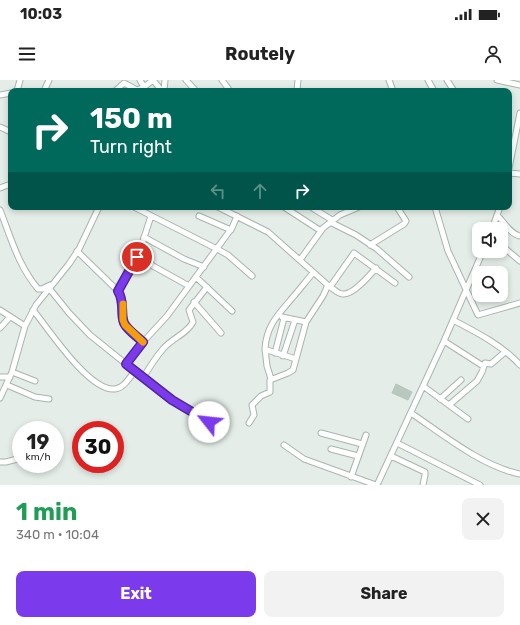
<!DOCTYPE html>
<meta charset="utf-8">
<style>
:root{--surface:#fff;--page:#f2f2f2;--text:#222;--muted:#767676;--accent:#7c3aed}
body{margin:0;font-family:Rubik,sans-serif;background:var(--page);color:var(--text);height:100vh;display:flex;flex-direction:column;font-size:15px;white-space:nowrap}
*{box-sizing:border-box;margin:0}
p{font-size:13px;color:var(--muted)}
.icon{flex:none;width:22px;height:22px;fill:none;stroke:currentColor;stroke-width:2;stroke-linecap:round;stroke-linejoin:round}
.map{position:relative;height:405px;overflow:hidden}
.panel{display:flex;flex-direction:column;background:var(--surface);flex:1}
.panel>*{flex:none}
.top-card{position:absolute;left:8px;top:8px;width:504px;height:122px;border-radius:8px;box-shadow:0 2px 6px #0003;background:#00695c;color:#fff;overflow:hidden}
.buttons{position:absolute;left:472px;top:142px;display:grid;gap:8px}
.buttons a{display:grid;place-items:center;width:36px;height:36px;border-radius:8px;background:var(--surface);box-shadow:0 2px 6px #0003;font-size:20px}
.speed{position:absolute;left:12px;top:341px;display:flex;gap:8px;font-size:20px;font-weight:700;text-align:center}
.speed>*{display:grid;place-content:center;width:52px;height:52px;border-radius:50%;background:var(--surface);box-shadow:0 2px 6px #0003;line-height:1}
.speed small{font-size:10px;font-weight:400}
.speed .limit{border:6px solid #d22;background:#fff;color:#111}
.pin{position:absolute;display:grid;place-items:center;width:34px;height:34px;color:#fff;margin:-17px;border:2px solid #fff;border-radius:50%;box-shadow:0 1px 4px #0007}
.me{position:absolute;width:44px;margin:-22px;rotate:299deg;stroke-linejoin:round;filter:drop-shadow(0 0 3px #0008)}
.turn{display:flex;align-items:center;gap:14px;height:84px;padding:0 16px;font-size:18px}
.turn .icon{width:52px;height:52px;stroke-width:2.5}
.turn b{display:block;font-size:28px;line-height:34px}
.lanes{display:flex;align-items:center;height:38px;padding:0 16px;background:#0003;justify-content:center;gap:20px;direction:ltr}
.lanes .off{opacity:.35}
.round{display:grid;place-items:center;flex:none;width:42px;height:42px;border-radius:8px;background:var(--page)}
.head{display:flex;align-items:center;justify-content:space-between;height:68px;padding:0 16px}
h1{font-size:24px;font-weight:700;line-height:30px;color:#1e9e55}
.cta{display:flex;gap:8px;margin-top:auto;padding:8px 16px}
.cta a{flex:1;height:46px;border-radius:8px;background:var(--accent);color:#fff;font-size:16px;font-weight:700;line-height:46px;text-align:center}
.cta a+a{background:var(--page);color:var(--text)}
.status{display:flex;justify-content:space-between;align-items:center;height:28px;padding:0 20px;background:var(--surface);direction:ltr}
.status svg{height:11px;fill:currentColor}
header{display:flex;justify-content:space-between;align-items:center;height:52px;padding:0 16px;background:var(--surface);font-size:18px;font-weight:700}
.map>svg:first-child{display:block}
.building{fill:#b9c8bf;stroke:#b6c6bc}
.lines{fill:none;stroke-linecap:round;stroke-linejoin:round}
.street-casing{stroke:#a7b5ad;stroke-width:7}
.street{stroke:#fff;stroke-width:5}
.route-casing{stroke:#51269a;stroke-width:10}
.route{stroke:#7c3aed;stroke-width:7}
.slow{stroke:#f59e0b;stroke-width:7}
</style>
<div class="status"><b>10:03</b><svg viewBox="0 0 49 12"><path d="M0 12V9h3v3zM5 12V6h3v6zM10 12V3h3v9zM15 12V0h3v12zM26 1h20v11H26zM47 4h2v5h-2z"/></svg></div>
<header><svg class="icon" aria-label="menu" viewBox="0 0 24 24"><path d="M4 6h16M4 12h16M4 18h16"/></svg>Routely<svg class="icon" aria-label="person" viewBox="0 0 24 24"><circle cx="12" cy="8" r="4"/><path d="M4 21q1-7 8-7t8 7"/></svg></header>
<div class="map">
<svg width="520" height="405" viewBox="0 0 520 405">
<rect width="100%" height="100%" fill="#e4ede7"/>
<path class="building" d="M396 304 412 312 408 320 392 313Z"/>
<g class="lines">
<defs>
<path id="street" d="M140 0 144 7 153 0
M153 0 162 11
M186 0 196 11
M222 0 230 11
M389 0 393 11
M428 0 434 11
M447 0 454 11
M497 0 520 5
M17 11 20 0
M44 11 49 0
M115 11 124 3 137 10 144 7
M164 11 165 0
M297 11 298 0
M0 15 11 13
M0 47 11 52
M509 88 520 33
M509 93 520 94
M0 108 11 104
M134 127 217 169 228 175 252 196
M218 127 268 152 330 207 354 173 395 203
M284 127 321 151
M311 127 332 140
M435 127 448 171 478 235 520 223
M0 130C11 158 18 185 38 209H42L50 205
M497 135C504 142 510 154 520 156
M199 136 231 150
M330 142 356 155 377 169 409 197
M492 149 500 127
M144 157 184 179 204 187
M370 165 404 144 406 141 397 127
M501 165 520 181
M77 171 118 211 123 222V240L125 245 143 262
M137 177 189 206
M300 180 323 148 340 135 359 127
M196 197 232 231
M330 207C334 209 339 215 344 214 354 214 369 196 376 188
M49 208 69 233 90 255 172 321 209 342
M118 211 141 167 151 136
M194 222 221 253
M0 230 25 246
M33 230C48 248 89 312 115 309 124 308 129 298 135 291
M282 237 306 242
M453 240C476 252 502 265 520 285
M0 248 10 237
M444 261 483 286
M265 269 267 286 271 299
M275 273 284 238
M283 276 295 240
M296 279 267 270 265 268C267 244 279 234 293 217 300 209 306 201 313 193
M126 284 143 262 167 236 226 156 232 148 237 136
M12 292 35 301
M0 297H10
M143 298C149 288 155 278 163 269 171 259 188 253 193 242L189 230 207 207
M7 305 35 317 49 319
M423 306 468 339
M0 318 12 292 25 246 36 225 69 184 79 169 99 127
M440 319 461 300
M449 325 477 301 482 292 485 283 491 284 505 272
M411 333C442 354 483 387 520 394
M249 343 254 335 252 325 261 316 270 312V300L288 293 293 290 306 242 323 216 328 205
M321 353 362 364
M397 363 480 405
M284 365 304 379 376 405
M331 369 358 376
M391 376 425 392V395L423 405
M0 382H6L21 378
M351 397 366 355
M377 405 444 261 483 171"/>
</defs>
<use href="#street" class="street-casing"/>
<use href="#street" class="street"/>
</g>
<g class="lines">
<defs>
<path id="route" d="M137 177 118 211C125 222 120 233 124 243 128 251 137 256 143 262L126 284 172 320 209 342"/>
</defs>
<use href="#route" class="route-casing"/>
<use href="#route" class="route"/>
<path class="slow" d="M123 224V240L125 245 143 262"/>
</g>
</svg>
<div class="buttons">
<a><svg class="icon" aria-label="sound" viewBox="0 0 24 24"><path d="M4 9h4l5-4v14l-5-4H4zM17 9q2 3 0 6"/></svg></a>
<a><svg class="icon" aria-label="search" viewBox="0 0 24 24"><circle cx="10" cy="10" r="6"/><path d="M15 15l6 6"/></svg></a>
</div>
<div class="speed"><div>19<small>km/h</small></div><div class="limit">30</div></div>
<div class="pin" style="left:137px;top:177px;background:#d93025"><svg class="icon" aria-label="arrive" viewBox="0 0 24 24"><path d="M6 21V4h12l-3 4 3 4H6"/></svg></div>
<svg class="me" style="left:209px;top:342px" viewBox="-20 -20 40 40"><circle r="19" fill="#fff"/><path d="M0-13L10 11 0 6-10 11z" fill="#7c3aed"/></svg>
<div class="top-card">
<div class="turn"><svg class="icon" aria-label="right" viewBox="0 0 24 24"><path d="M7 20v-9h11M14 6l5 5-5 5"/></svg><div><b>150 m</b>Turn right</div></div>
<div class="lanes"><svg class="icon off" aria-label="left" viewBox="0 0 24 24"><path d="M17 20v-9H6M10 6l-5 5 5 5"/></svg><svg class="icon off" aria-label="ahead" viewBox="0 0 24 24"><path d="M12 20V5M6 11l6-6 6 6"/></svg><svg class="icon" aria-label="right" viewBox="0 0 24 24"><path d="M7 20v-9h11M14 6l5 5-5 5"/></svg></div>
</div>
</div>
<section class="panel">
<div class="head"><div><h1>1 min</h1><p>340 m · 10:04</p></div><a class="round"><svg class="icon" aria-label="close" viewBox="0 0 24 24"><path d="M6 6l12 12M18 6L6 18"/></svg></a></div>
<div class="cta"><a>Exit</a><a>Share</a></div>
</section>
